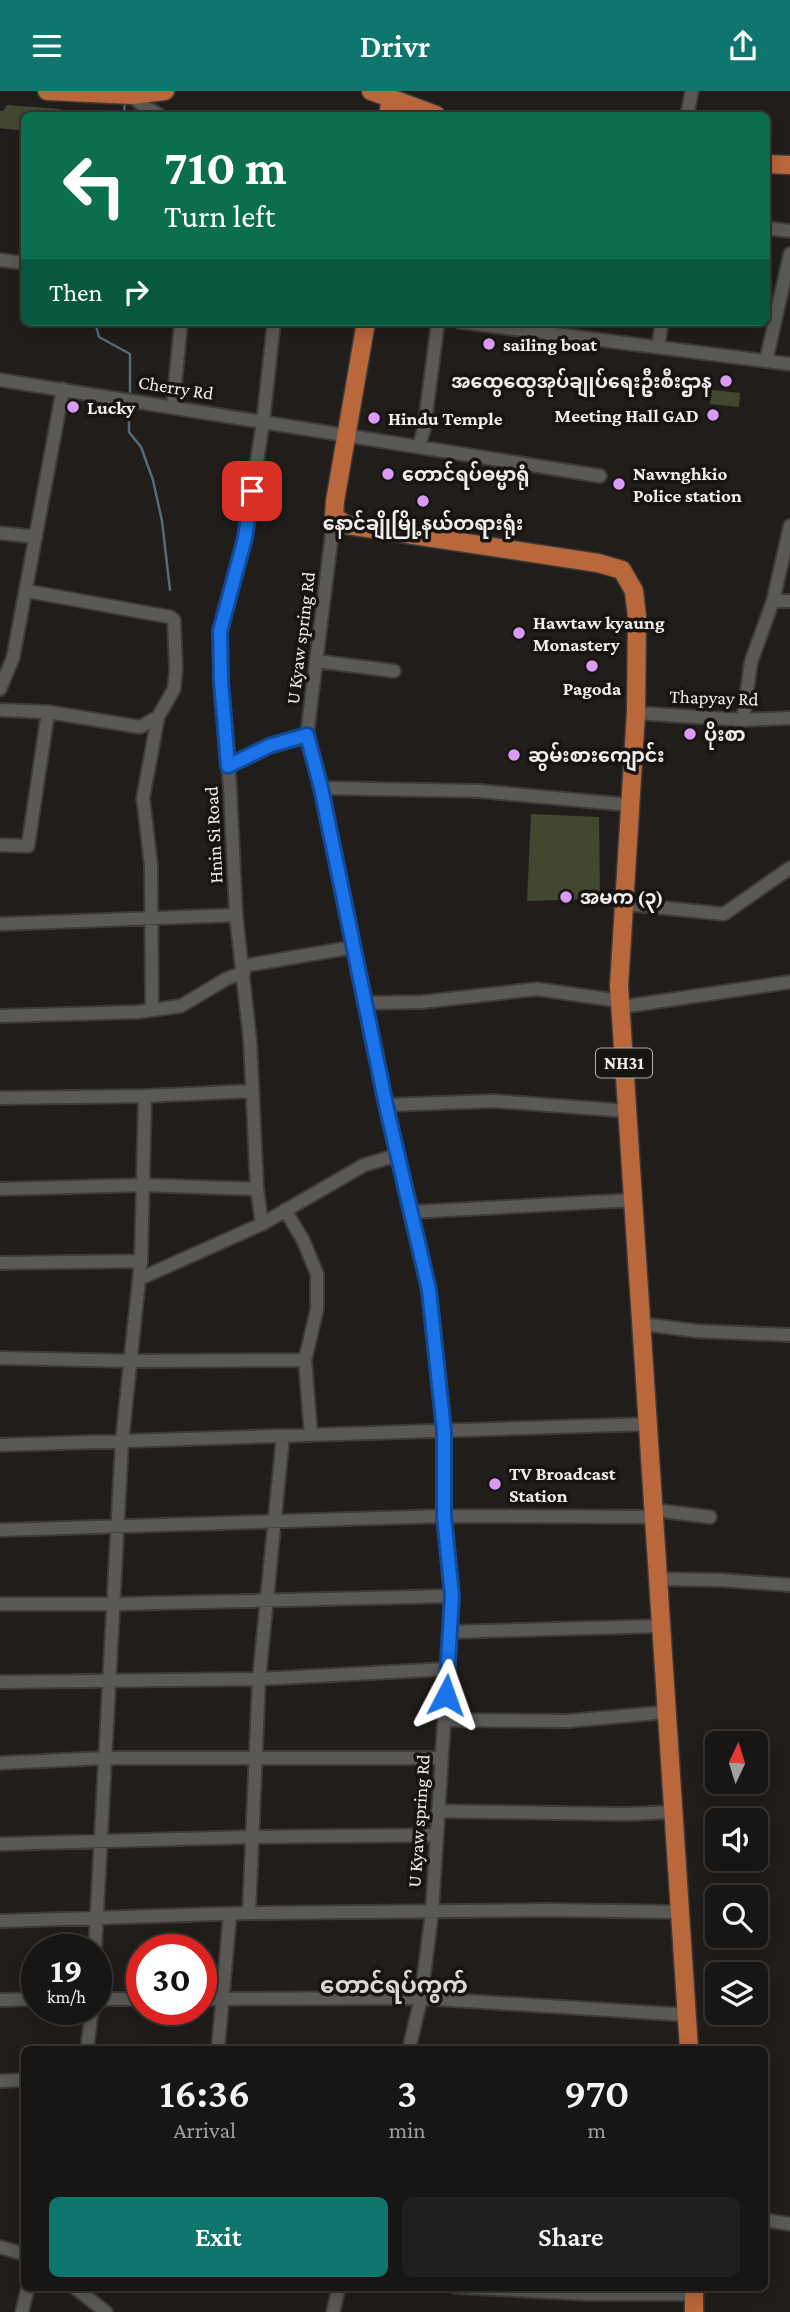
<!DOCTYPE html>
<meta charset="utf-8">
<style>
:root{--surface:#181614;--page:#211f1d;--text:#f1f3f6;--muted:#9f9fa0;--line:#363534;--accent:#0f766e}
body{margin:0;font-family:"Crimson Pro","Noto Sans Myanmar",serif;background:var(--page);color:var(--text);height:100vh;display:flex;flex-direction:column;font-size:26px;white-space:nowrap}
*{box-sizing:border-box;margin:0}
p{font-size:23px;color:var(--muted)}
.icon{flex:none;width:38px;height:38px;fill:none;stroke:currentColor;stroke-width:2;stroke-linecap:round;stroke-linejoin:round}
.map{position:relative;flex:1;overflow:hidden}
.sheet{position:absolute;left:21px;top:1955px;width:747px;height:245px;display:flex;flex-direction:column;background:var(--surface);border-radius:10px;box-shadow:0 4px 18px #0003,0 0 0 2px var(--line)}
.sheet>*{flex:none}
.guide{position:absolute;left:21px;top:21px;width:749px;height:214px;border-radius:10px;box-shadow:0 4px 18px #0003,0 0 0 2px var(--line);background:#0b6e4f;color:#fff;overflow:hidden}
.needle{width:46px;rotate:4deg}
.controls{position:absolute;left:705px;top:1640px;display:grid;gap:14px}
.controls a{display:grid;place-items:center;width:63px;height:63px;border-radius:10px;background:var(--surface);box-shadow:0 4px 18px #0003,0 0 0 2px var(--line);font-size:35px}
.speed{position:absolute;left:21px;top:1843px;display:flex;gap:14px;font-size:35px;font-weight:700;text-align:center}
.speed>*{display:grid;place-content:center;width:91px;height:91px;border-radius:50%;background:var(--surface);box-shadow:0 4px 18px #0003,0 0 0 2px var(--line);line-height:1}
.speed small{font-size:18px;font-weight:400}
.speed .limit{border:10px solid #d22;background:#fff;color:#111}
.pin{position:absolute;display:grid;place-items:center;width:60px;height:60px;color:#fff;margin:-30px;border-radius:14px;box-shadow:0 4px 10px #0006}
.me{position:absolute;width:77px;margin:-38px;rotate:4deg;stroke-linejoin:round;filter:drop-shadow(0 0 5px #0008)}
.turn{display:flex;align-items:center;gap:24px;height:147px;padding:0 28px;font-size:32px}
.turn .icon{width:91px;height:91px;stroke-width:2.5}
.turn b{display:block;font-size:49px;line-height:60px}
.then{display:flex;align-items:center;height:66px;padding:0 28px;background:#0003;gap:14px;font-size:26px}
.eta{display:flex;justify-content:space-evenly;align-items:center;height:119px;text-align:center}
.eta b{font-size:42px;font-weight:600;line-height:49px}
.action{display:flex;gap:14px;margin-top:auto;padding:14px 28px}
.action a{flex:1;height:80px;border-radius:10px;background:var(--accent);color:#fff;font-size:28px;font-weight:600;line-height:80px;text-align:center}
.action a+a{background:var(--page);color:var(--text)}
header{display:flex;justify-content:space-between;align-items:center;height:91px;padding:0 28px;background:var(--accent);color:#fff;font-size:32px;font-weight:600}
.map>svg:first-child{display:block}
.grass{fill:url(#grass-tufts)}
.garden{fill:#424830}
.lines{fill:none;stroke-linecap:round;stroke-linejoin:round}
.stream{stroke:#566a77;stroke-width:2.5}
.minor-casing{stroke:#3c3b38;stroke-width:16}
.highway-casing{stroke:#3c3b38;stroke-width:21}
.minor{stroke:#5b5955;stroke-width:12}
.highway{stroke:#bb673c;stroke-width:18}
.route-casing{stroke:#114b97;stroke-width:18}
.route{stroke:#1a73e8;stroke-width:12}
.poi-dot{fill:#da9af6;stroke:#171411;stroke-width:2.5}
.labels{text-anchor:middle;stroke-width:7;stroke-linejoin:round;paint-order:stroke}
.shield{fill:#171411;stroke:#aeadaa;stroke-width:2}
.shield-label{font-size:18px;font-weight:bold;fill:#efeeeb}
.poi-label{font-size:19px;font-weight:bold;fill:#efeeeb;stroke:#171411;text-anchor:start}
.street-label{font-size:19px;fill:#efeeeb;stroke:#171411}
.quarter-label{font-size:23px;font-weight:bold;fill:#dbd7d3;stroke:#171411}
</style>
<header><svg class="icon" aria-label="menu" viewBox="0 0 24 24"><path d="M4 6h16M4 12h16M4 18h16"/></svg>Drivr<svg class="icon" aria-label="share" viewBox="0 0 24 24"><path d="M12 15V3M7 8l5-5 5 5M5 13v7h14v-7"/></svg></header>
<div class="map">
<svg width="790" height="2221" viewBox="0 0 790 2221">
<defs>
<pattern id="grass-tufts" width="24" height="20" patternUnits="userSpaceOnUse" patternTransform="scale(1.75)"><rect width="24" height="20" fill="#424830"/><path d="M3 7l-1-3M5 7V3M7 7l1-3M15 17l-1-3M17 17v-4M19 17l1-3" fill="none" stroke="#5e634e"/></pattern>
</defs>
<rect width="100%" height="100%" fill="#201d1a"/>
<path class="grass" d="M7 14 61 18 60 24H24V40L0 37V20L4 19Z"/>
<path class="garden" d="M712 299 740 302 739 316 710 313Z
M531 723 599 726 600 808 527 810Z"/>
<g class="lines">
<path class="stream" d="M124 24 125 10
M95 231 99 246 130 263V301
M129 315V341L141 356 153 389 162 430 170 499"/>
<defs>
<path id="minor" d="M131 4 143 15 160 24
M687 24 692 0
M766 137 790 140
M0 169 24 172
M460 231 790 273
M658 256 662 231
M766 270 790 163
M0 289 600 385
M173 315 181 231
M419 355 424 338 438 231
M334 426 307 644 322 697 386 1014 429 1199 444 1340V1425L452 1505 432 1821 421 1907 409 1958
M0 442 36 446
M773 510H790
M316 570 394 580
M0 598 13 567 63 298
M0 619 48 621 140 636 158 626 174 598 176 579 174 529 170 526 27 500
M636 622 743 629 790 627
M743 629 751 571 773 510 790 435
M228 675 269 655 307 644
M322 697 479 700 631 714
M0 754 28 755 48 621
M625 813 724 823 790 777
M0 833 236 824
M243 875 354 856
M365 912 422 911 537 898 620 910
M621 916 790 891
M152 919 151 774 143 707 158 626
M0 925 137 921 181 915 226 888 244 881
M0 1007 145 1005 252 1000
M386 1014 494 1010 628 1020
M0 1098 143 1094 257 1098
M285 1119 303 1149 317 1183V1218L305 1269 311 1344
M411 1121 634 1109
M262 1133 257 1098 250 949 236 824 230 696 221 591V540L245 447 263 331 274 231
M0 1172 141 1170
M139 1188 262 1133 364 1074 398 1064
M642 1233 697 1240 790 1244
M0 1267 131 1270 305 1269
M0 1354 649 1333
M654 1419 710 1426
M0 1439 444 1425 655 1426
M659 1488 720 1489 790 1494
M0 1513H114L452 1505
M450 1541 662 1535
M0 1591 259 1588 447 1578
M444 1629 568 1630 668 1621
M0 1672 106 1667H441
M438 1720 624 1723 675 1721
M0 1753 251 1746 437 1744
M249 1822 259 1588 283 1345
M0 1830 249 1822 548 1819 681 1821
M95 1858 122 1350 141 1170 145 1005
M96 1908H142
M201 1908 421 1907 688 1924
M0 1909 37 1908
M87 1958 92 1918
M218 1958 230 1823
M0 1990 24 1989
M765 2129 790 2133
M0 2156 24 2163
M74 2196 106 2221
M456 2196 589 2203H694
M22 2221 28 2196
M333 2221 339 2196"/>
<path id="highway" d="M47 0 131 4 165 0
M371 0 436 24
M388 24 391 7
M766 73 790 74
M366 231 335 410 334 426 347 434 598 472 622 479 634 500 637 526 636 622 619 895 689 1958
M694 2196V2221"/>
</defs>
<use href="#minor" class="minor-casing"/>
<use href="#highway" class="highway-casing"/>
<use href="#minor" class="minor"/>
<use href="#highway" class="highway"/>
</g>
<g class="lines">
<defs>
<path id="route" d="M252 400 245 447 220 540 221 590 228 675 269 655 307 644 321 697 386 1014 429 1199 444 1340V1425L452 1505 446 1604"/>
</defs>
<use href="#route" class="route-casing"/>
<use href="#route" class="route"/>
</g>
<g class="poi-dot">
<circle cx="489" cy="253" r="7"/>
<circle cx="726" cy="290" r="7"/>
<circle cx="73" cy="316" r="7"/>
<circle cx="713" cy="324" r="7"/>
<circle cx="374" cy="327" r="7"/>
<circle cx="388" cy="383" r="7"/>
<circle cx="619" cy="393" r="7"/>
<circle cx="423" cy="410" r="7"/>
<circle cx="519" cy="542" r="7"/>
<circle cx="592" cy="575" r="7"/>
<circle cx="690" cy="643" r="7"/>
<circle cx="514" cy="664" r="7"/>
<circle cx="566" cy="806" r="7"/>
<circle cx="495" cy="1393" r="7"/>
</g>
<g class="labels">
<rect class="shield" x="596" y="957.5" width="56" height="29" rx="5"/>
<g class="shield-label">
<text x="624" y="978">NH31</text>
</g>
<g class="poi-label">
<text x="503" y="260">sailing boat</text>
<text x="712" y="297" text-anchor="end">အထွေထွေအုပ်ချုပ်ရေးဦးစီးဌာန</text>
<text x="87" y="323">Lucky</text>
<text x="699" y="331" text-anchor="end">Meeting Hall GAD</text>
<text x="388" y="334">Hindu Temple</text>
<text x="633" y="389">Nawnghkio<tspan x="633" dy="22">Police station</tspan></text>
<text x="402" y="390">တောင်ရပ်ဓမ္မာရုံ</text>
<text x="423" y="439" text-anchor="middle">နောင်ချိုမြို့နယ်တရားရုံး</text>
<text x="533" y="538">Hawtaw kyaung<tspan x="533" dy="22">Monastery</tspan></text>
<text x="592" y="604" text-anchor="middle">Pagoda</text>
<text x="704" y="650">ပိုးစာ</text>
<text x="528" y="671">ဆွမ်းစားကျောင်း</text>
<text x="580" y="813">အမက (၃)</text>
<text x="509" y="1389">TV Broadcast<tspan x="509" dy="22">Station</tspan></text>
</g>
<g class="street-label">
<text transform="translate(176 296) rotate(9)" y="7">Cherry Rd</text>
<text transform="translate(300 547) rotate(-83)" y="7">U Kyaw spring Rd</text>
<text transform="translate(714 606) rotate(2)" y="7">Thapyay Rd</text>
<text transform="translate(213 744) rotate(-93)" y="7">Hnin Si Road</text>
<text transform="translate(418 1730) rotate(-86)" y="7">U Kyaw spring Rd</text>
</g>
<g class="quarter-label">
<text x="394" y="1902">တောင်ရပ်ကွက်</text>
</g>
</g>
</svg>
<div class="controls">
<a><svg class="needle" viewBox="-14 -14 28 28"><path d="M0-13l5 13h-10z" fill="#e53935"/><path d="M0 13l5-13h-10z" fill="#9f9fa0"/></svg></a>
<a><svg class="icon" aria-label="sound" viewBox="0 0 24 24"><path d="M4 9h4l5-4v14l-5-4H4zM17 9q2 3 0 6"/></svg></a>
<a><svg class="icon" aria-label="search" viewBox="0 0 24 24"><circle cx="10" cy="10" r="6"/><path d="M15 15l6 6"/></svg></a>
<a><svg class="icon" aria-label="layers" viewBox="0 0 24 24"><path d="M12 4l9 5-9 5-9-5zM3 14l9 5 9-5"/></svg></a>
</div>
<div class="speed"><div>19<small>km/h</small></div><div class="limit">30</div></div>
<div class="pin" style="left:252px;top:400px;background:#d93025"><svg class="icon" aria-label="arrive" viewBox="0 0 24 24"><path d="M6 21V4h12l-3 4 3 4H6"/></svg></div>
<svg class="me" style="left:446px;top:1604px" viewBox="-20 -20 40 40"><path d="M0-17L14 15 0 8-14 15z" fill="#1a73e8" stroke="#fff" stroke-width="4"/></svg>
<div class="guide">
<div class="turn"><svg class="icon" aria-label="left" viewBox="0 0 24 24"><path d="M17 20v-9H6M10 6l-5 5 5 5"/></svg><div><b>710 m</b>Turn left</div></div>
<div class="then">Then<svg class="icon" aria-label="right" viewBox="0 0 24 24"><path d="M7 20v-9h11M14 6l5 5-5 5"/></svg></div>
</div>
<section class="sheet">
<div class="eta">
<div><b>16:36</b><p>Arrival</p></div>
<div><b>3</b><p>min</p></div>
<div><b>970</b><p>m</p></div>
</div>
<div class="action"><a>Exit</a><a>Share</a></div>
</section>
</div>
